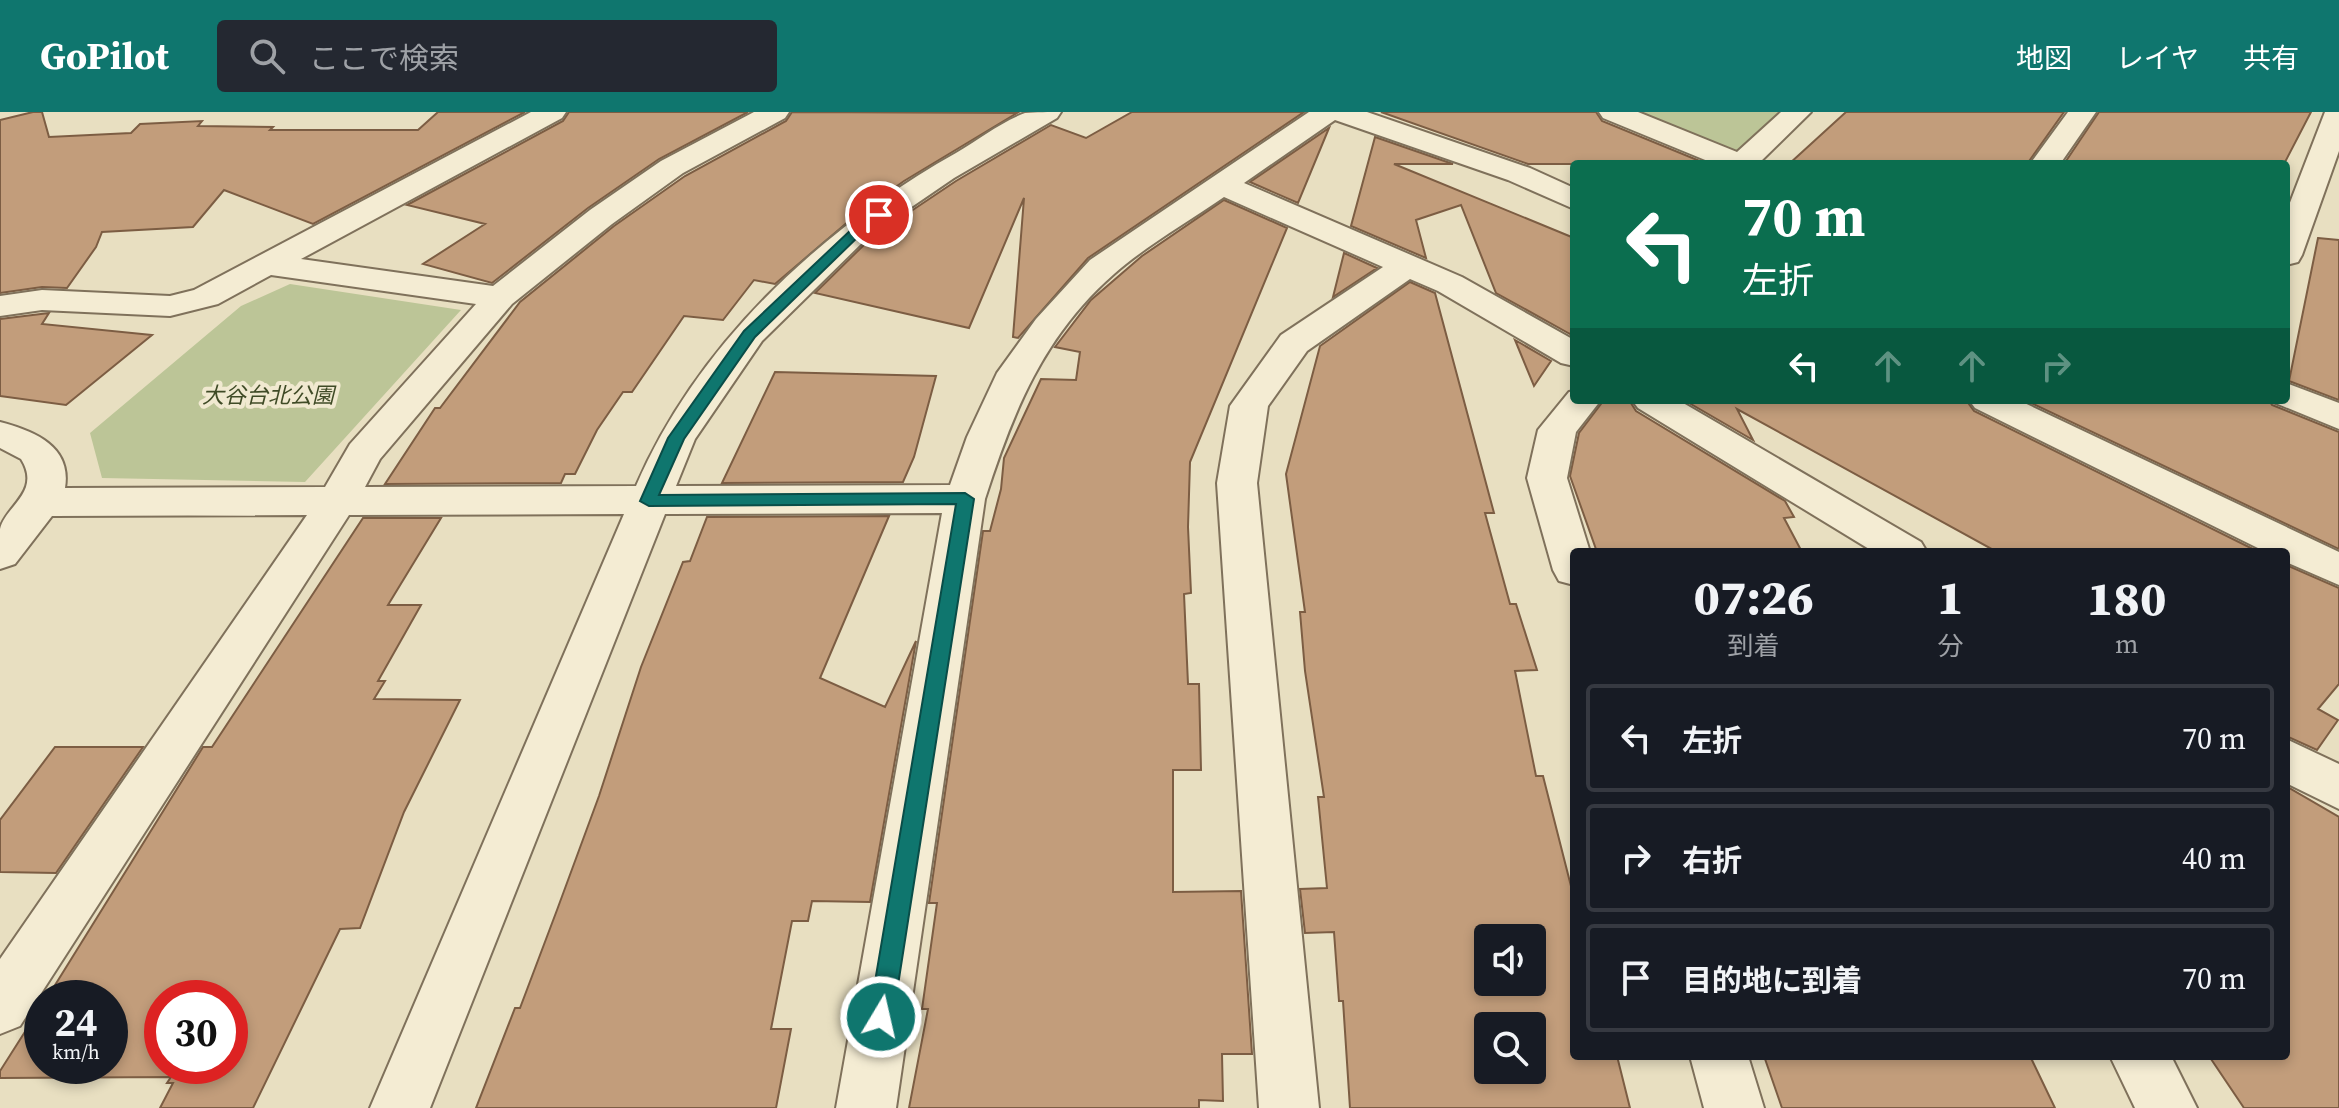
<!DOCTYPE html>
<html lang="ja">
<meta charset="utf-8">
<style>
:root{--surface:#171b24;--page:#242831;--text:#f1f3f6;--muted:#9ea1a6;--line:#363941;--accent:#0f766e}
body{margin:0;font-family:"Source Serif 4","Noto Sans JP",serif;background:var(--page);color:var(--text);height:100vh;display:flex;flex-direction:column;font-size:30px;white-space:nowrap}
*{box-sizing:border-box;margin:0}
p{font-size:26px;color:var(--muted)}
.icon{flex:none;width:44px;height:44px;fill:none;stroke:currentColor;stroke-width:2;stroke-linecap:round;stroke-linejoin:round}
.map{position:relative;flex:1;overflow:hidden}
.drawer{position:absolute;left:1570px;top:436px;width:720px;height:512px;display:flex;flex-direction:column;background:var(--surface);border-radius:8px;box-shadow:0 4px 12px #0003}
.drawer>*{flex:none}
.banner{position:absolute;left:1570px;top:48px;width:720px;height:244px;border-radius:8px;box-shadow:0 4px 12px #0003;background:#0b6e4f;color:#fff;overflow:hidden}
.tools{position:absolute;left:1474px;top:812px;display:grid;gap:16px}
.tools a{display:grid;place-items:center;width:72px;height:72px;border-radius:8px;background:var(--surface);box-shadow:0 4px 12px #0003;font-size:40px}
.speed{position:absolute;left:24px;top:868px;display:flex;gap:16px;font-size:40px;font-weight:700;text-align:center}
.speed>*{display:grid;place-content:center;width:104px;height:104px;border-radius:50%;background:var(--surface);box-shadow:0 4px 12px #0003;line-height:1}
.speed small{font-size:20px;font-weight:400}
.speed .limit{border:12px solid #d22;background:#fff;color:#111}
.pin{position:absolute;display:grid;place-items:center;width:68px;height:68px;color:#fff;margin:-34px;border:4px solid #fff;border-radius:50%;box-shadow:0 2px 8px #0007}
.me{position:absolute;width:88px;margin:-44px;rotate:9deg;stroke-linejoin:round;filter:drop-shadow(0 0 6px #0008)}
.turn{display:flex;align-items:center;gap:28px;height:168px;padding:0 40px;font-size:36px}
.turn .icon{width:104px;height:104px;stroke-width:2.5}
.turn b{display:block;font-size:56px;line-height:68px}
.lanes{display:flex;align-items:center;height:76px;padding:0 40px;background:#0003;justify-content:center;gap:40px;direction:ltr}
.lanes .off{opacity:.35}
.eta{display:flex;justify-content:space-evenly;align-items:center;height:136px;text-align:center}
.eta b{font-size:48px;font-weight:800;line-height:56px}
ul{padding:0;list-style:none}
li{display:flex;align-items:center;gap:24px;height:108px;margin:0 16px 12px;padding:0 24px;border:4px solid var(--line);border-radius:8px}
li div{flex:1}
li b{display:block;font-size:30px}
li em{font-style:normal}
header{display:flex;align-items:center;gap:48px;box-sizing:border-box;height:112px;padding:0 40px;background:var(--accent);color:#fff}
header strong{font-size:38px}
nav{display:flex;gap:44px;margin-inline-start:auto;font-size:28px}
.search{width:560px;height:72px;background:var(--page);display:flex;align-items:center;gap:20px;box-sizing:border-box;padding:0 28px;border-radius:8px;color:var(--muted);font-size:30px}
.map>svg:first-child{display:block}
.green{fill:#bcc597}
.building{fill:#c29d7b;stroke:#7c5d43;stroke-width:2;fill-rule:evenodd}
.lines{fill:none;stroke-linecap:round;stroke-linejoin:round}
.minor-casing{stroke:#7f715b;stroke-width:4}
.minor{fill:#f4ecd3;fill-rule:evenodd}
.route{fill:#0f766e;stroke:#0a4d48;stroke-width:2}
.labels{text-anchor:middle;stroke-width:8;stroke-linejoin:round;paint-order:stroke}
.park-label{font-size:22px;font-style:italic;fill:#3f4b26;stroke:#f0e9d0}
</style>
<header>
<strong>GoPilot</strong>
<div class="search"><svg class="icon" aria-label="search" viewBox="0 0 24 24"><circle cx="10" cy="10" r="6"/><path d="M15 15l6 6"/></svg>ここで検索</div>
<nav><a>地図</a><a>レイヤ</a><a>共有</a></nav>
</header>
<div class="map">
<svg width="2339" height="996" viewBox="0 0 2339 996">
<rect width="100%" height="100%" fill="#e8dfc1"/>
<path class="green" d="M1619 0H1790L1738 48Z
M290 172 461 198 305 370 102 366 90 321 241 194Z"/>
<path class="building" d="M33 0H42L49 25 131 21 140 12 202 9 198 14 273 15 270 18H418L438 0H525L313 112 224 78 193 115 102 120 96 135 67 176 42 175 0 181V8Z
M569 0H748L659 47 588 96 492 171 423 152 485 112 407 93 563 9Z
M792 0 1017 1 904 69 856 103 775 172 754 168 723 208 684 204 632 280H623L597 318 575 362H565L561 371 385 372 435 296H440L520 190 614 114 685 64 786 9Z
M1132 0H1304L1088 146 1018 226 1013 225 1024 86 969 216 815 181 871 126 956 69 1051 13 1086 26Z
M1381 0H1596L1602 9 1707 52H1528Z
M1846 0H2064L2027 52H1789Z
M2099 0H2311L2284 52H2064Z
M1329 16 1298 91 1250 70Z
M1375 25 1453 52H1394L1574 126V216L1570 222 1496 181 1461 93 1416 108 1426 146 1351 114Z
M1224 88 1287 116 1190 350 1188 415 1191 481 1184 482 1188 572H1199L1201 658H1173V780L1241 779 1252 942H1222L1223 989 1199 988V996H909L928 897H922L937 791H929L983 419H990L1001 377 1004 346 1041 267 1076 268 1080 240 1055 235 1091 188 1142 144Z
M2318 126 2339 128V288L2289 269Z
M1344 141 1377 156 1333 185Z
M1410 170 1435 181 1494 401H1485L1510 492H1516L1537 558 1515 559 1536 664H1543L1574 786V944H1617L1630 996H1350L1343 889H1339L1334 820 1305 821 1300 777 1327 776 1318 685H1324L1305 559 1300 500H1305L1286 362 1320 234ZM1488 826H1532V870H1488ZM1488 914H1532V958H1488Z
M49 201 42 212 152 223 66 293 0 284V207Z
M1515 228 1551 249 1534 274Z
M775 260 936 264 914 345 903 370 722 371Z
M1604 288H1629L1636 299 1785 389 1794 405 1784 406 1802 440H1597L1570 364 1579 321Z
M1684 288H1966L1974 299 2259 440H1997L1737 297 1753 328Z
M2025 288H2269L2272 293 2339 320V437Z
M889 404 820 566 885 595 916 529 870 790 812 789 808 809H792L771 917H791L776 996H476L515 896H520L557 798 599 684 641 555 683 450 690 449 707 405Z
M363 406H441L388 493H421L378 569H385L374 587 460 588 404 700 360 816 340 817 253 996H160L173 971H167L171 965 0 966V959L42 893V954H110V886H47L203 635H212ZM162 886H230V954H162Z
M2286 453 2339 476V572L2318 597 2338 608 2317 638 2286 624Z
M55 635H143L56 761 0 760V708Z
M2286 674 2339 705V996H2244L2209 944H2286Z
M1764 944H2030L2055 996H1782Z"/>
<g class="lines">
<defs>
<path id="minor" d="M531 0H566L562 6 301 147 493 174 590 98 661 49 754 0H789L785 6 683 61 612 112 512 192 380 347 365 375 636 374C698 231 821 117 956 41 978 28 1001 10 1025 1 1035 0 1050 0 1061 0L1057 6 954 66 869 124 762 229 695 327 676 374 950 373 967 325 997 261 1036 207 1090 148 1309 0H1367L1530 56 1574 76V97L1508 68 1335 8 1244 71 1462 165 1574 228V254L1561 251 1438 179 1410 167 1307 239 1268 294 1257 371 1319 996H1259L1217 371 1230 294 1281 223 1383 155 1224 85C1188 110 1147 133 1114 162 1043 224 1013 300 985 387L896 996H836L942 401 665 402 430 996H370L624 402 349 403 20 914 0 922V847L307 403 52 404 15 452 0 457C0 444 0 429 0 417 5 394 42 380 21 347L0 336V310C34 319 72 334 65 376L325 375 350 332 476 192 271 163 218 192 170 204 42 198 0 204V184L42 178 170 184 194 178Z
M1599 0H1638L1737 40 1781 0H1811L1758 52H1715L1603 6Z
M2068 0H2096L2060 52H2030Z
M2325 0H2339V39L2302 143 2298 150 2286 153V101Z
M2286 271 2339 291V317L2273 290 2272 288H2286Z
M1574 279V288H1601L1576 320 1567 366 1590 440H1574V473L1559 469 1553 458 1527 366 1538 318 1569 280Z
M1632 288H1678L1921 430 1927 440H1874L1638 296Z
M1969 288H2018L2339 440V473L2286 450V440H2266L1975 296Z
M2286 627 2339 652V697L2286 671Z
M1690 944H1748L1764 996H1704Z
M2110 944H2171L2197 996H2135Z"/>
</defs>
<use href="#minor" class="minor-casing"/>
<use href="#minor" class="minor"/>
</g>
<path class="route" d="M875 100 886 103 863 120 755 225 684 327 659 383 965 381 974 387 893 905 889 913 881 916 873 913 869 905 956 392 649 394 640 389 668 326 744 219 854 115Z"/>
<g class="labels">
<g class="park-label">
<text x="268" y="291">大谷台北公園</text>
</g>
</g>
</svg>
<div class="tools">
<a><svg class="icon" aria-label="sound" viewBox="0 0 24 24"><path d="M4 9h4l5-4v14l-5-4H4zM17 9q2 3 0 6"/></svg></a>
<a><svg class="icon" aria-label="search" viewBox="0 0 24 24"><circle cx="10" cy="10" r="6"/><path d="M15 15l6 6"/></svg></a>
</div>
<div class="speed"><div>24<small>km/h</small></div><div class="limit">30</div></div>
<div class="pin" style="left:879px;top:103px;background:#d93025"><svg class="icon" aria-label="arrive" viewBox="0 0 24 24"><path d="M6 21V4h12l-3 4 3 4H6"/></svg></div>
<svg class="me" style="left:881px;top:905px" viewBox="-20 -20 40 40"><circle r="17" fill="#0f766e" stroke="#fff" stroke-width="3"/><path d="M0-11L8 9 0 5-8 9z" fill="#fff"/></svg>
<div class="banner">
<div class="turn"><svg class="icon" aria-label="left" viewBox="0 0 24 24"><path d="M17 20v-9H6M10 6l-5 5 5 5"/></svg><div><b>70 m</b>左折</div></div>
<div class="lanes"><svg class="icon" aria-label="left" viewBox="0 0 24 24"><path d="M17 20v-9H6M10 6l-5 5 5 5"/></svg><svg class="icon off" aria-label="ahead" viewBox="0 0 24 24"><path d="M12 20V5M6 11l6-6 6 6"/></svg><svg class="icon off" aria-label="ahead" viewBox="0 0 24 24"><path d="M12 20V5M6 11l6-6 6 6"/></svg><svg class="icon off" aria-label="right" viewBox="0 0 24 24"><path d="M7 20v-9h11M14 6l5 5-5 5"/></svg></div>
</div>
<section class="drawer">
<div class="eta">
<div><b>07:26</b><p>到着</p></div>
<div><b>1</b><p>分</p></div>
<div><b>180</b><p>m</p></div>
</div>
<ul>
<li><svg class="icon" aria-label="left" viewBox="0 0 24 24"><path d="M17 20v-9H6M10 6l-5 5 5 5"/></svg><div><b>左折</b></div><em>70 m</em></li>
<li><svg class="icon" aria-label="right" viewBox="0 0 24 24"><path d="M7 20v-9h11M14 6l5 5-5 5"/></svg><div><b>右折</b></div><em>40 m</em></li>
<li><svg class="icon" aria-label="arrive" viewBox="0 0 24 24"><path d="M6 21V4h12l-3 4 3 4H6"/></svg><div><b>目的地に到着</b></div><em>70 m</em></li>
</ul>
</section>
</div>
